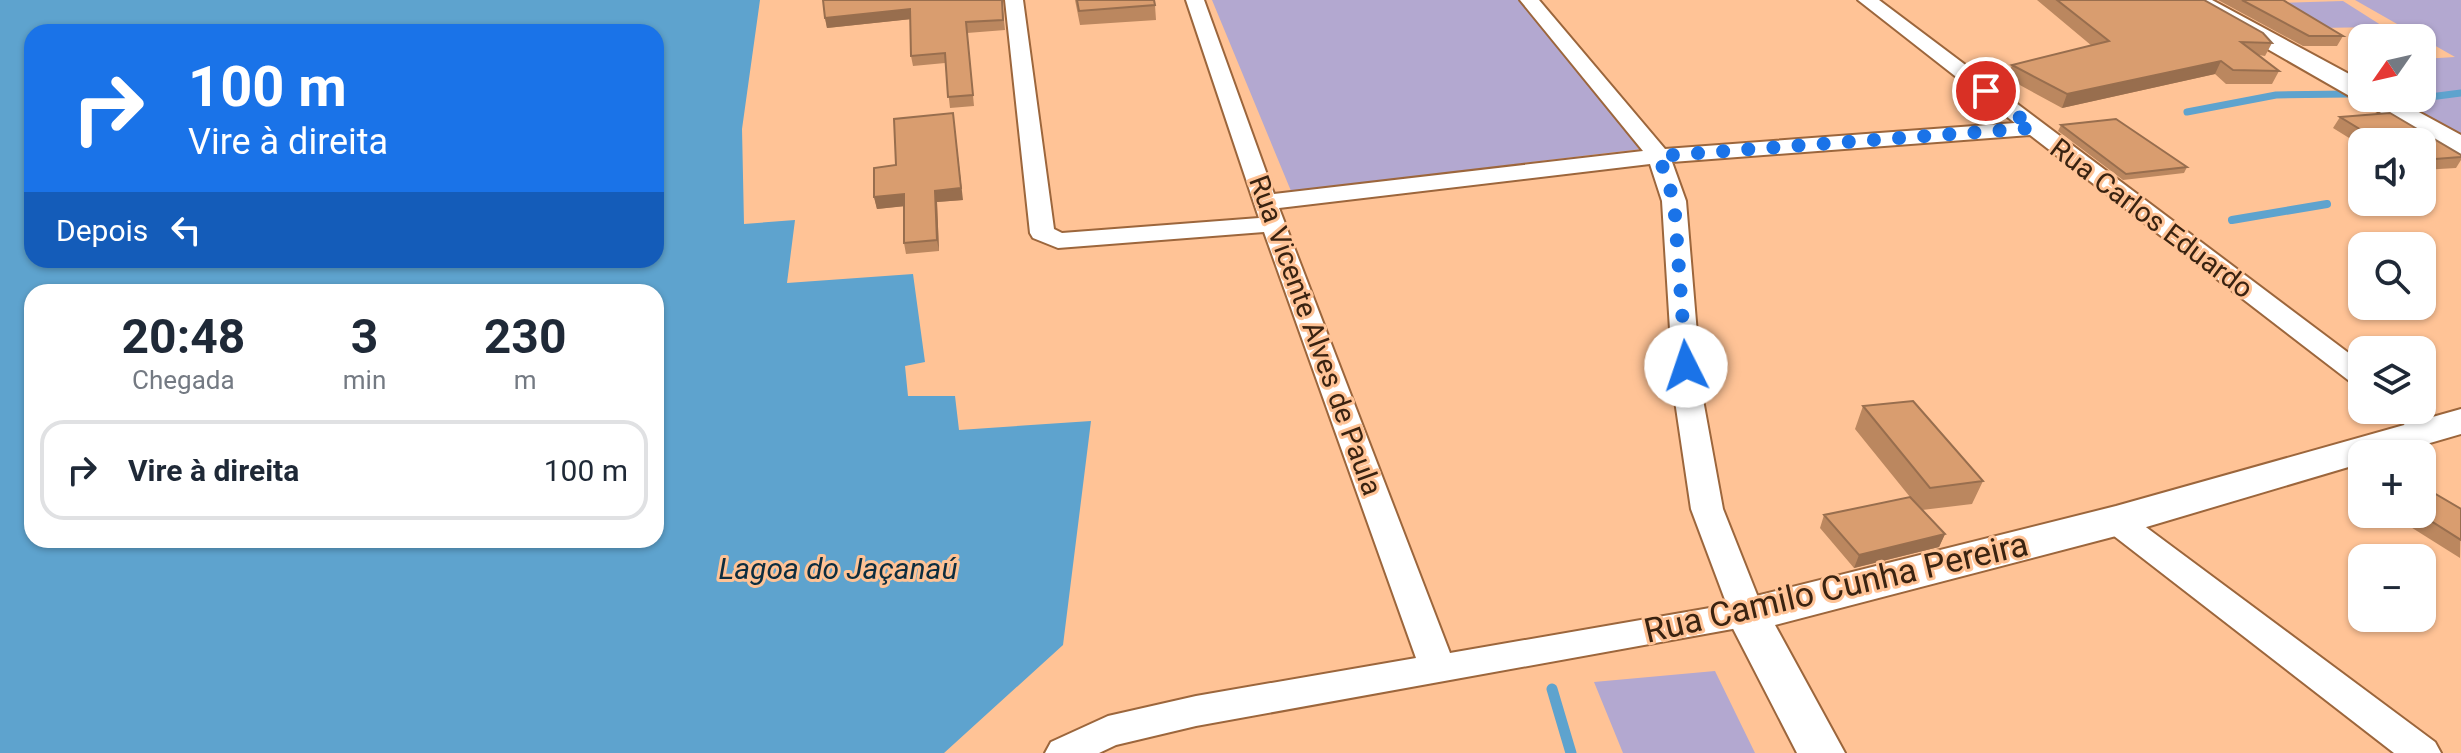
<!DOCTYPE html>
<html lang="pt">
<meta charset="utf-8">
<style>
:root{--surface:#fff;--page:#f2f2f3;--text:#1f2937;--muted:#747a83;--line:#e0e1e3}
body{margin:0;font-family:Roboto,sans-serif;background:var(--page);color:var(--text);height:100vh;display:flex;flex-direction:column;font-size:30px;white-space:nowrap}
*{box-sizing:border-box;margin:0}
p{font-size:26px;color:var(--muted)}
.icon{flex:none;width:44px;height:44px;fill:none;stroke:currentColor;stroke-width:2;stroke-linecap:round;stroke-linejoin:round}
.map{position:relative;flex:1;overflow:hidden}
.details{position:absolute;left:24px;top:284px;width:640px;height:264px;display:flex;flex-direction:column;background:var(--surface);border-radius:24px;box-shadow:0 2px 6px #0004}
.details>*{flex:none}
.guide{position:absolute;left:24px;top:24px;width:640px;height:244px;border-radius:24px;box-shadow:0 2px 6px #0004;background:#1a73e8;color:#fff;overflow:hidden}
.needle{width:52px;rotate:236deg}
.buttons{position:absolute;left:2348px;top:24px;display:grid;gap:16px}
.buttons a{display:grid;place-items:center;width:88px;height:88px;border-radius:16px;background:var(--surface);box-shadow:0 2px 6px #0004;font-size:40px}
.pin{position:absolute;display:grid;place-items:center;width:68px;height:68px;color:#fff;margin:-34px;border:4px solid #fff;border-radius:50%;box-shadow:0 2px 8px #0007}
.me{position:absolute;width:88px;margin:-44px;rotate:356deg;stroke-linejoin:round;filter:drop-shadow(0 0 6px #0008)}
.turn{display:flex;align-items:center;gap:28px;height:168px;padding:0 32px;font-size:36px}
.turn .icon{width:104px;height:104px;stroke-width:2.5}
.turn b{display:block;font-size:56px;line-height:68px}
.then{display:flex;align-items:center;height:76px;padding:0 32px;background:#0003;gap:16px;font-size:30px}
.eta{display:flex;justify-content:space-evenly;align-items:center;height:136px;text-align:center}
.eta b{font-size:48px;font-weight:700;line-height:56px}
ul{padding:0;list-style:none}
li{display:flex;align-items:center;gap:24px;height:100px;margin:0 16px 12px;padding:0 16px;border:4px solid var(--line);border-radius:24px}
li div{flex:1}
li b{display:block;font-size:30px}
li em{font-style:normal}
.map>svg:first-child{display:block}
.green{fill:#b3a8d0}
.water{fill:#5ea3ce;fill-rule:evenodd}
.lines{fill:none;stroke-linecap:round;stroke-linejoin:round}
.stream-far2{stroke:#5ea3ce;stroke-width:7}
.stream-far1{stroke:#5ea3ce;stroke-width:8}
.stream{stroke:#5ea3ce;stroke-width:11}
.minor-casing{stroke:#9c663c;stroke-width:4}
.tertiary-casing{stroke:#9c663c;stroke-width:4}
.minor{fill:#fff;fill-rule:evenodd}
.tertiary{fill:#fff;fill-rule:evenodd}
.wall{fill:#bb875f}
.shaded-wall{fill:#986e4e}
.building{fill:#d99d6f;stroke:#986e4e;stroke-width:2}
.route{stroke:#1a73e8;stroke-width:14;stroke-dasharray:0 25.2}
.labels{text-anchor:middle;stroke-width:6;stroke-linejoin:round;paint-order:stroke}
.street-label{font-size:28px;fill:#3a2311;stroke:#ffc396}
.water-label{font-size:30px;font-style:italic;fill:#0d2d3f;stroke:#ffc396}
.near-street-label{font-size:34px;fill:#3a2311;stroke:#ffc396}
</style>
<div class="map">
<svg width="2461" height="753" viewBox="0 0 2461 753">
<rect width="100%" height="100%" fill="#ffc396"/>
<path class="green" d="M1212 0H1519L1642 149 1291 191Z
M2355 0H2461V136L2391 98H2422V59L2455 57Z
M2343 1 2384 27 2314 28 2275 3Z
M1715 671 1755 753H1623L1594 682Z"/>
<path class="water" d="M0 0H760L742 129 744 224 795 220 787 283 913 274 925 362 905 366 908 396H955L959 430 1091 421 1063 645 944 753H0ZM32 32H656V260H32ZM32 292H656V540H32Z"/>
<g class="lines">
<path class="stream-far2" d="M2422 98 2461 93
M2410 99 2419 98
M2187 112 2276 95 2348 94"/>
<path class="stream-far1" d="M2232 220 2327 204"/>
<path class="stream" d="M1552 689 1571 753"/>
<defs>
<path id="minor" d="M1005 0H1023L1054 229 1062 233 1259 218 1186 0H1204L1274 194 1643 151 1520 0H1539L1665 149 2015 123 1858 0H1879L2362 363V386L2352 383 2030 135 1672 162 1686 201 1702 394 1723 509 1765 615 1760 624 1196 726 1116 745 1099 753H1045L1051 742 1108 716 1196 696 1416 658 1264 232 1058 248 1033 238 1030 233ZM1650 164 1662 201 1674 394 1691 509 1727 605 1450 653 1279 208Z
M2422 408 2446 429 2441 436C2422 441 2402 426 2392 410Z
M2116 510 2127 513 2435 742 2441 753H2394L2105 529 2100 521 2105 513Z"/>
<path id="tertiary" d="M2182 0H2212L2362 81V98H2393L2461 135V155L2353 98Z
M2461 409V434L2392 454H2362V463L2116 536 1775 625 1845 753H1797L1726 615 1733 603 1748 598 2116 506Z"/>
</defs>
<use href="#minor" class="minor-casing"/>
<use href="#tertiary" class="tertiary-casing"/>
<use href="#minor" class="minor"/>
<use href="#tertiary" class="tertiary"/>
</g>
<path class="wall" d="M1002 0 1005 30 967 33 974 106 950 108 945 63 913 66 911 56V19L827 28 825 18Z
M1075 0H1154L1155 5 1156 20 1080 25Z
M2037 0H2204L2272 43 2265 56 2259 55 2279 71 2272 84H2226L2215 74 2062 108 2007 78 2012 65 2092 46Z
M2218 0H2283L2343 36 2337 46H2303Z
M2390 113 2461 155V160L2456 168 2422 170V142H2362V146L2333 128 2340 117Z
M2061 125 2187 167 2184 173 2123 180 2058 131Z
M874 197 963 200 937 202 939 251 906 254 904 243V206L877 209Z
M1863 406 1983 481 1972 504 1922 510 1945 534 1939 547 1854 568 1820 528 1824 515 1910 497 1855 429Z
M2461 509 2460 558 2390 514H2422Z"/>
<path class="shaded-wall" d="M910 9 912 19 827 28 825 18Z
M2221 61 2215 74 2062 108 2067 94Z
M953 113 963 200 937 202 939 251 937 240 935 191Z
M904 194 906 206 877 209 874 197Z
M1945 534 1939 547 1854 568 1859 555Z"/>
<path class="building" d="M823 0H1002L1003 20 966 22 973 95 948 97 945 53 911 56 910 9 825 18Z
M1077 0H1154L1155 5 1079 11Z
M2057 0H2204L2263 33 2272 43 2241 42 2279 71 2233 70 2221 61 2067 94 2012 65 2109 41Z
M2242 0H2283L2343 36H2309Z
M953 113 961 188 935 191 937 240 904 243V194L874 197V168L896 165 894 119Z
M2390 113 2461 155V157L2422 160V142H2381L2340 117Z
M2116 119 2187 167 2126 174 2061 125Z
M1913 401 1983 481 1930 488 1863 406Z
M2422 486 2461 509V540L2420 514H2422Z
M1910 497 1945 534 1859 555 1824 515Z"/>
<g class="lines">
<path class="route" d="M1686 366 1674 201 1659 156 2033 128 1986 91"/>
</g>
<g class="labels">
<g class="street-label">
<text transform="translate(2152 218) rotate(37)" y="10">Rua Carlos Eduardo</text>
<text transform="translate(1316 335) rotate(70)" y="10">Rua Vicente Alves de Paula</text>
</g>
<g class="water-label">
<text x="838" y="579">Lagoa do Jaçanaú</text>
</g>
<g class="near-street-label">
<text transform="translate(1836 587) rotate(-13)" y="12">Rua Camilo Cunha Pereira</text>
</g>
</g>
</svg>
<div class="buttons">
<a><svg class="needle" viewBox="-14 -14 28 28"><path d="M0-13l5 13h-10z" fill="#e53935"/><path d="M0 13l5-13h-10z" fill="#747a83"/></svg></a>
<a><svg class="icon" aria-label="sound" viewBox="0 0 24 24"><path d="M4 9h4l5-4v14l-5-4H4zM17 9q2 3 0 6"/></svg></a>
<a><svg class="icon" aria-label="search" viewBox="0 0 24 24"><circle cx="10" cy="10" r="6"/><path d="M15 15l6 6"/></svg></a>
<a><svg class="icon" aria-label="layers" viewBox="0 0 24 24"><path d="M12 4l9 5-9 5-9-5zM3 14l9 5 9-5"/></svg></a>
<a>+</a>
<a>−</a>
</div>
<div class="pin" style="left:1986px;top:91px;background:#d93025"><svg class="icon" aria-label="arrive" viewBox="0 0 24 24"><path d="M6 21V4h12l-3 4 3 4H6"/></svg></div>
<svg class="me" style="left:1686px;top:366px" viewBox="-20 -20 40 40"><circle r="19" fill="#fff"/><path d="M0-13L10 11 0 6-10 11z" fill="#1a73e8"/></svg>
<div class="guide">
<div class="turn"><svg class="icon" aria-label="right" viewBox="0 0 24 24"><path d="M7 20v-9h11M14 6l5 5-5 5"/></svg><div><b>100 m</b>Vire à direita</div></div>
<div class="then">Depois<svg class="icon" aria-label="left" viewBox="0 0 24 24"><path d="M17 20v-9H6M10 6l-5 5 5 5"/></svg></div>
</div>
<section class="details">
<div class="eta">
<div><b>20:48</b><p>Chegada</p></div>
<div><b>3</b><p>min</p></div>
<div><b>230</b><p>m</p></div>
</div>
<ul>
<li><svg class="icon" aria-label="right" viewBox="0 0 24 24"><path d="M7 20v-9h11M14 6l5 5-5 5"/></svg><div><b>Vire à direita</b></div><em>100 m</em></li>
</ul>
</section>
</div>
